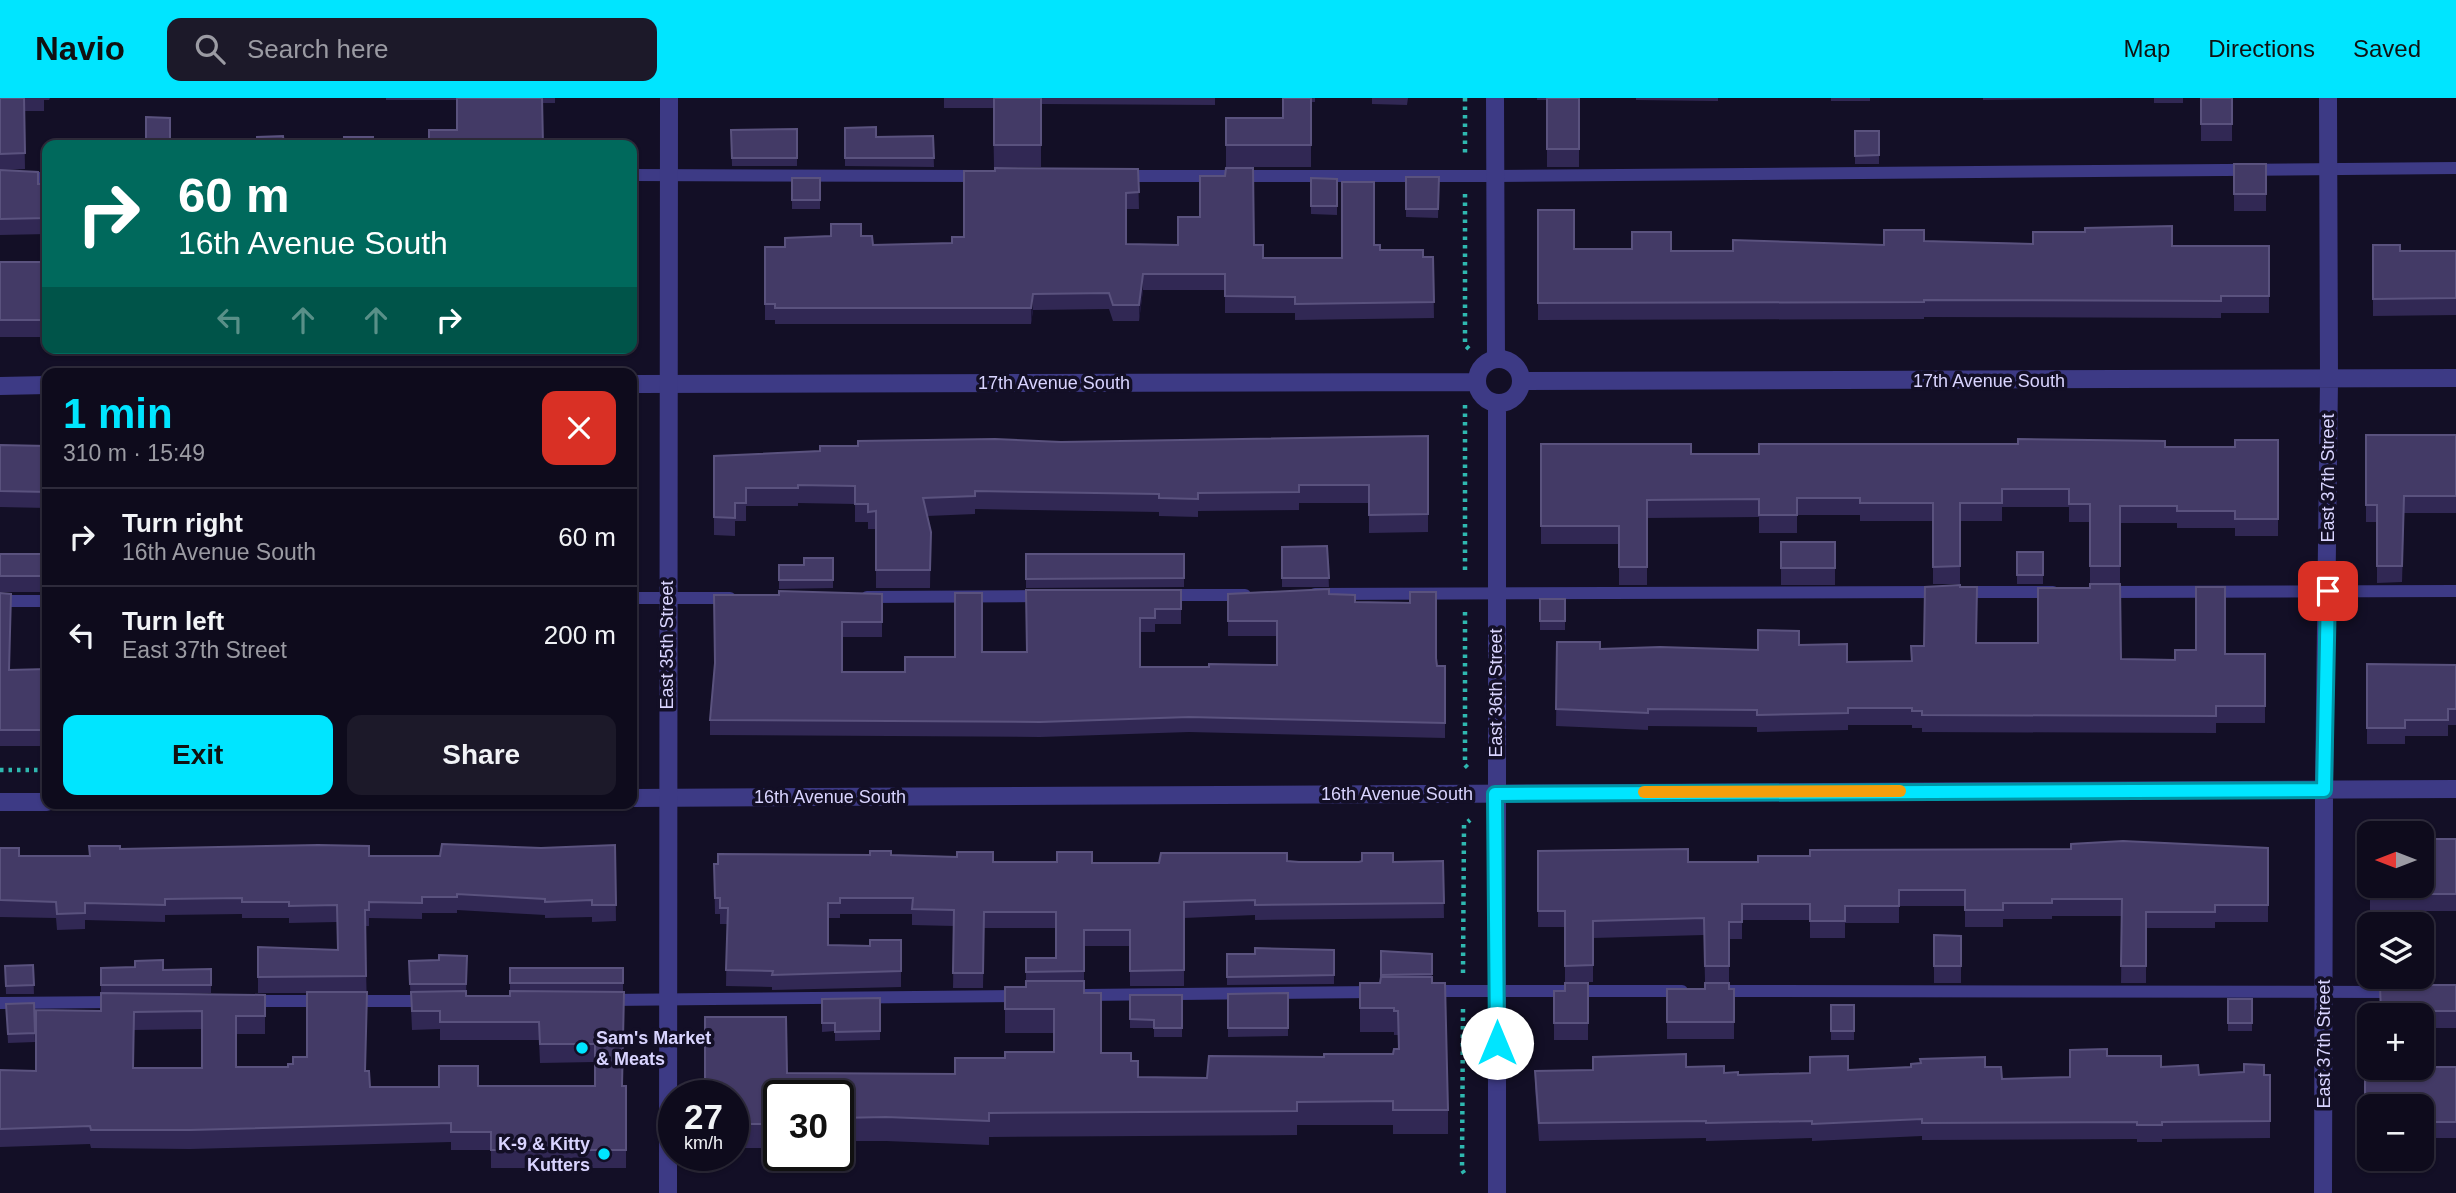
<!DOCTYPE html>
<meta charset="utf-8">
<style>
:root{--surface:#0e0b1c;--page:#1c1929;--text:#f1f3f6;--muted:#9b9ba3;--line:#2e2b3b;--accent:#00e5ff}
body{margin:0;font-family:Helvetica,sans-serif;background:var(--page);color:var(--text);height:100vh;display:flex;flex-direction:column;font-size:26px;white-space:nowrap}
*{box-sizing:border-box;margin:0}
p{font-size:23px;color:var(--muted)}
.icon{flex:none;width:38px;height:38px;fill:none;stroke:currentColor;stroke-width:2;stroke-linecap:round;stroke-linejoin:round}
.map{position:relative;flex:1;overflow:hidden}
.details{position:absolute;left:42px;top:270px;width:595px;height:441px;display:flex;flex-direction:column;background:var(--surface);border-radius:14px;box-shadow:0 2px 5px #0004,0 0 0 2px var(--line)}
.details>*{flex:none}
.hud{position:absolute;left:42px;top:42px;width:595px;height:214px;border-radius:14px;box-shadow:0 2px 5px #0004,0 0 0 2px var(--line);background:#00695c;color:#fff;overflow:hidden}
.needle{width:46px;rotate:270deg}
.controls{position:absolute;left:2357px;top:723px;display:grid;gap:14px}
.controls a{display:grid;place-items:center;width:77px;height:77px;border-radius:14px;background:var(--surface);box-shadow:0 2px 5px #0004,0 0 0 2px var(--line);font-size:35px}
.speed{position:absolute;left:658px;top:982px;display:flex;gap:14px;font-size:35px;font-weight:700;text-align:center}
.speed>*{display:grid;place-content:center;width:91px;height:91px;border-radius:50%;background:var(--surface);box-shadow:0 2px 5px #0004,0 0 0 2px var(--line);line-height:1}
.speed small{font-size:18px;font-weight:400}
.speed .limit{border:4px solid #111;border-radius:10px;background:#fff;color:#111}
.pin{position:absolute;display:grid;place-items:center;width:60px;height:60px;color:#fff;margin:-30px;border-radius:14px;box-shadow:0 4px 10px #0006}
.me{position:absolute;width:77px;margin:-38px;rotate:0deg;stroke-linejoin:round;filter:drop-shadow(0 0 5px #0008)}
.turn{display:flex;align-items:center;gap:24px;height:147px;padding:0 21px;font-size:32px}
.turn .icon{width:91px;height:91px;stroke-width:2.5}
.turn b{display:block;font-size:49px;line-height:60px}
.lanes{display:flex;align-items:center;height:66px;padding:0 21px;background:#0003;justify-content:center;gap:35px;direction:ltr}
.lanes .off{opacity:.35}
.round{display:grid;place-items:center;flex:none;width:74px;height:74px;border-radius:14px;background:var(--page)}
.overview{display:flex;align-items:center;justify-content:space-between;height:119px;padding:0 21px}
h1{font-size:42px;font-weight:700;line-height:52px;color:var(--accent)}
.primary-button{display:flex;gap:14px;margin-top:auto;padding:14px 21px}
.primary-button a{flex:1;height:80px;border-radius:14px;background:var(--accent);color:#111;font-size:28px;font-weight:700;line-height:80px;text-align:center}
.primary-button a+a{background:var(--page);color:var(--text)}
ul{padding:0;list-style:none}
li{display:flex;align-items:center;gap:21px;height:98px;padding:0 21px;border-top:2px solid var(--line)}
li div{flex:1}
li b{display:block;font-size:26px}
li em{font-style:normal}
header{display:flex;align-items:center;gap:42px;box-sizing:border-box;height:98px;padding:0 35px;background:var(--accent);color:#111}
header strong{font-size:33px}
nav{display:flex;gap:38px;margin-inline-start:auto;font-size:24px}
.search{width:490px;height:63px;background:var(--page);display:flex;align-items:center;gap:18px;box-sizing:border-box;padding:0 24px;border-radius:14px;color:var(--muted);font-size:26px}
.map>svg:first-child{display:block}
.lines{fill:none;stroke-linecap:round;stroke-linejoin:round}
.path{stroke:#2fb8b0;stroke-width:4.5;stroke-dasharray:3.5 5;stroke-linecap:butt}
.service{stroke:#3d3a85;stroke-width:12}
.minor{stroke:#3d3a85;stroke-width:18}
.tertiary{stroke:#3d3a85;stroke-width:18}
.wall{fill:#312854;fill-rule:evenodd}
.shaded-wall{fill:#1d163a}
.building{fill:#433a66;stroke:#5a527e;stroke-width:2;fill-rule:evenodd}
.route-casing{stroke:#0095a6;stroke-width:18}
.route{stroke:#00e5ff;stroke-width:12}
.slow{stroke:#f59e0b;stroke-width:12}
.poi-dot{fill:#00e5ff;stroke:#130f26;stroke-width:2.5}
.labels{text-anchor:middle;stroke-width:7;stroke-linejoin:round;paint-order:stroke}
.street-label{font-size:18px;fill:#d9d4ff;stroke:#130f26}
.poi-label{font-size:18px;font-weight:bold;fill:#d9d4ff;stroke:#130f26;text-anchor:start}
</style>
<header>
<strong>Navio</strong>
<div class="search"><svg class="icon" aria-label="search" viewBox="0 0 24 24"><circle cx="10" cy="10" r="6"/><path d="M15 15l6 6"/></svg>Search here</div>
<nav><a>Map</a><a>Directions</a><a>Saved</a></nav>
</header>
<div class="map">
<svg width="2456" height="1095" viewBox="0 0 2456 1095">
<rect width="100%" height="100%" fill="#130f26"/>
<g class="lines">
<path class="path" d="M1465 0V59
M1465 96V247L1471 253
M1465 307V477
M1465 514V667L1470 672
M632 670H636
M0 672H47
M1463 875 1464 727 1470 722
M1463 911 1462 1072 1466 1078"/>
<path class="service" d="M632 77 978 78
M1122 78H1495L2456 70
M0 80H47
M1963 494H2053
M2103 494 2456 493
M1315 496 1941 494
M1165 497H1245
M867 499 1042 498
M632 500H730
M0 503H47
M1431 893H1682
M1718 893 2396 894
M1084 897 1374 894
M608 902 1021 898
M251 903H324
M349 903H426
M0 905 118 904"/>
<path class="minor" d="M1495 0 1496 261
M1477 283a22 22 0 1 1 44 0a22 22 0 1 1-44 0Z
M1521 283 2456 280
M632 286 1476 284
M0 288 47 287
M1497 306V1095
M632 700 2456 691
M0 704H47
M2323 1095 2324 692 2329 282 2328 0"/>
<path class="tertiary" d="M668 1095 669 0"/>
</g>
<path class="wall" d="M0 0H50L49 2H44V13H24L25 71 0 72Z
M386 0H555V5H542L457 32V2H386Z
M944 0H1215V7L1041 6V69H994L993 10H944Z
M1283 0H1315V4H1311V69H1226V20H1283Z
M1372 0H1408L1407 7 1372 6Z
M1537 0H1579V69H1547V2H1537Z
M1636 0H1718V3L1636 2Z
M1831 0H1870V3H1831Z
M1983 0H2124L1983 2Z
M2154 0H2183V5H2154Z
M2201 0H2232V43H2201Z
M845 30 876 39 933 38 934 69 845 68Z
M797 31V68H732L731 32Z
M1855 33H1879V66H1855Z
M2234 66H2266V113H2234Z
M1138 71 1139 111H1126V146L1254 147 1263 160H1342L1374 147 1380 152 1423 159H1433L1434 220 1295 222V215H1225V192H1143L1139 223H1113L1109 211 1033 212 1031 226H775V222H765V149H785L861 138 873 147 952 145Z
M0 72 38 86H47V136L0 137Z
M1406 79H1439L1438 120 1406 119Z
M792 80H820V111H792Z
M1311 80 1337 81V117L1311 116Z
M1538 112 1574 151 1733 153 1884 147 1924 143 2172 148H2269V215H2221V220L1924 219V221L1538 222Z
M2373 147 2400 153H2456V217L2373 218Z
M0 164H47V239H0Z
M2366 337H2456V415H2404L2402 484 2377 485V424H2366Z
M1428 338V434L1369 435V405H1299V412L1198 413V419L1159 418V414L975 411V416L927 418 931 434 930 490H876V431H868V424H855V406L798 405V408H746V423H735V438L714 437V358L820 353 858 348Z
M2278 342V438H2235V430H2177V425H2120V486H2090V424H2069V409H2002V423H1960V486H1933V423H1860V417H1797V435H1759V419L1647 420V487H1619V446H1541V346L1691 356H1759L2165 349H2235Z
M0 347 47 348V410L0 409Z
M1781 444H1835V487H1781Z
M1327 448 1329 489H1282V449Z
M2017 454H2043V486H2017Z
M0 456H47V494H0Z
M1026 456H1184V489L1026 490Z
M833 460V490L779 491V467H804Z
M1960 489 1976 545 2121 561 2175 562 2225 556H2265V625H2216V635L1922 634V630H1912V627H1848V632L1757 634V629L1648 628V632L1556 628 1557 544 1600 551 1758 552 1799 547 1847 564 1912 563 1924 548Z
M1181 492V526H1155V534H1140V569H1209L1277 567V538H1228V496H1329L1355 504 1436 560 1437 568H1445V640L1189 634 1040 639 710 637V622L715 568 882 496V539H842V574H905L955 559 982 554H1027Z
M0 495 9 572 47 571V648H0Z
M1540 501H1565V532H1540Z
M2367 566 2456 567V627H2448V638H2405V646H2367Z
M2456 741V813H2370V788Z
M615 747 616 823 592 824V819L545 820V817L457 812V815H422V821L369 820V828H365L367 912 365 973 370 989 595 988V964L540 965 539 942H440V931L412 932 409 863 439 862 467 858 466 898H510V870H623V894H562L623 988H626V1070H491V1052H451V1044L190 1051 91 1050 90 1046 0 1049V972L36 973 101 913V870L163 872 211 871V895L147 896 265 897V936H236V969H288L307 959V895H258V849L338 852 337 824 289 825V820H242V816L165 817V824L85 822V831L57 832 56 820 0 819V750L19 758H89L120 751 369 758H440L541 750ZM202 931V970H133L134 932Z
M2268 750V824H2215V830H2146V885H2121L2122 818H2052V821H2003V829H1965V808H1899V825H1845V840H1810V822H1742V841H1729V884H1705L1704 837 1593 840V884H1565V829H1538V753L1688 764H1758L1810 758Z
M870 757H891L993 764 1092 765 1287 763 1299 764 1443 763 1444 820 1255 822V817L1184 820V888H1130V848H1084V895L1101 955 1131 963 1138 979 1207 980 1324 959 1393 956 1398 951V937H1394V934H1360V885H1380L1381 853 1432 856V885L1448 1012V1036H1393V1027H1297V1037L989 1039V1047L886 1043H838V998H779V1050H733V998L787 975 955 976 1005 960 1054 954V935H1005V889H1026V860H1056V830H984L983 890H953L954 828 912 827V816H840V820H828V847L870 848 901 842V889L772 892V889L726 888 727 826H720V816H715L714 766Z
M1934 837 1961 838V885H1934Z
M1334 852V886L1227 887V856H1255Z
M33 867 34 896H6L5 868Z
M1588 885V942H1554V893H1565Z
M2456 887V930H2433V934H2422V917Z
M1667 891H1734V941H1667Z
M1288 895V938L1228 939V896Z
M1130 897H1182V939H1154V930H1130Z
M880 900V942L835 943V933L822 934V901Z
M2228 901H2252V933H2228Z
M34 905 35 944 8 945 6 906Z
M1831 907H1854V942H1831Z
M2107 958 2199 977H2270V1040L2162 1041V1044H2137V1041L1922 1042V1038L1812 1043V1040L1706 1043V1040L1539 1043 1535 990V973L1686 969 1738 977 1810 975 1848 972 1985 969 2002 981 2070 979Z
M2365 969H2456V1040H2422V1008H2370V1040H2365Z"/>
<path class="shaded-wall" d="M1143 176V192L1139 223V207Z
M1033 196V212L1031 226V210Z"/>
<path class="building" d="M0 0H24L25 55 0 56Z
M457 0H542L543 47H429V32H457Z
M994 0H1041V47H994Z
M1283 0H1311V47H1226V20H1283Z
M1547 0H1579V51H1547Z
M2201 0H2232V26H2201Z
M146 19 170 20V46L146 47Z
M876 29V39L933 38 934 60H845V30Z
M797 31V60H732L731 32Z
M1855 33H1879V57L1855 58Z
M283 38 284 46H313V47H257V39Z
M344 39H373V47H344Z
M86 43H113V47H86Z
M2234 66H2266V96H2234Z
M995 70 1138 71 1139 94 1126 95V146L1178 147V119H1200V78H1225L1226 70H1253L1254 147H1263V160H1342V84H1374V147H1380V152H1423V159H1433L1434 204 1295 206V199L1225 198V176H1143L1139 207H1113L1109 195 1033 196 1031 210H775V206H765V149H785V140L831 138V126H861V138H872L873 147 952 145V139H964V73H995Z
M0 72 38 74V86H47V120L0 121Z
M1406 79H1439L1438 111H1406Z
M792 80H820V102H792Z
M1311 80 1337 81V108H1311Z
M1538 112H1574V151H1632V134H1671V153H1733V142L1884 147V132H1924V143L2033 146V134H2085V130L2172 128V148H2269V198H2221V203L1924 202V204L1538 205Z
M2373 147H2400V153H2456V200L2373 201Z
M0 164H47V222H0Z
M2366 337H2456V398H2404L2402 468H2377V407H2366Z
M1428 338V416L1369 417V387H1299V394L1198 395V401L1159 400V396L975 393V398L923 400 931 434 930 472H876V413L868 414V406H855V388L798 387V390H746V405H735V420L714 419V358L820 353V348H858V343L995 341 1061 344Z
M2018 341 2165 343V349H2235V342H2278V421H2235V413H2177V408H2120V468H2090V406H2069V391H2002V405H1960V468L1933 469V405H1860V400H1797V417H1759V401L1647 402V469H1619V428H1541V346H1691V356H1759V346H2018Z
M0 347 47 348V394L0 393Z
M1781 444H1835V470H1781Z
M1327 448 1329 480H1282V449Z
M2017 454H2043V477H2017Z
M0 456H47V478H0Z
M1026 456H1184V480L1026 481Z
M804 460H833V482H779V467H804Z
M2090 486H2120L2121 561 2175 562V552H2196V489H2225V556H2265V608H2216V618L1922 617V613H1912V610H1848V615L1757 617V612L1648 611V615L1556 611 1557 544H1600V551L1660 549 1758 552V532L1799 533V547L1847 546V564L1912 563 1911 548H1924L1925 489 1960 487V489H1977L1976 545H2038V490H2090Z
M1329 491V496L1355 497V504L1410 505V494H1436V560L1437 568H1445V625L1189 619 1040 624 710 622 715 565 714 497H779V493L882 496V524H842V574H905V559H955V495H982V554H1027L1026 492H1181V511H1155V520H1140V569H1209V566L1277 567V523H1228V496Z
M0 495 11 496 9 572 47 571V632H0Z
M1540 501H1565V523H1540Z
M2367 566 2456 567V611H2448V622H2405V630H2367Z
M2422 741H2456V796H2370V788H2422Z
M2123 743 2268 750V807H2215V814H2146V868H2121L2122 801H2052V805H2003V812H1965V792H1899V808H1845V823H1810V806H1742V824H1729V868H1705L1704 820 1593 823V867L1565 868V813H1538V753L1688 751V764H1758V758H1810V752L2071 751V746Z
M442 746 541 750 615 747 616 807H592V802L545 804V801L457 796V799H422V805L369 804V812H365L366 878 258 879V849L338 852 337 807 289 808V804H242V800L165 801V807L85 805V815L57 816 56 804 0 802V750H19V758H90L89 748H120V751L318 747 369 748V758H440Z
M870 753H891V757L957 759V754H993V764H1057V754H1092V765H1159L1161 755H1287V763L1299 764H1359L1362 763V755H1393V764L1443 763 1444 805 1255 807V802L1184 804V872L1130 873V832H1084V873L1026 874V860H1056V814H984L983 875H953L954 812 912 811 913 800H840V805H828V847L870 848V842H901V873L772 877 773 873 726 872 728 810H720V800H715L714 766H718V756L870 757Z
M1934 837 1961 838V868H1934Z
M1255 850 1334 852V877L1227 879V856H1255Z
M1381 853 1432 856V876L1381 877Z
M439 857 467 858 466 886H410L409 863 439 862Z
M163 862V872L211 871V887H101V870L135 869V863Z
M33 867 34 887 6 888 5 868Z
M510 870H623V885H510Z
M1381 879H1432V885H1445L1448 1012H1393V1003L1297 1004V1013L989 1015V1023L886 1019 838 1020V998H779V1026H733V998H705V919H786L787 975 955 976V960H1005V954H1054V911H1005V889H1026V883H1084V895H1101V955H1131V963H1138V979L1207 980 1209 958 1324 959V956H1393L1394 951H1399L1398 913H1394V910H1360V885H1380Z
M1565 885H1588V925H1554V893H1565Z
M1705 885H1729V891H1734V924H1667V891H1705Z
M2380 887H2456V913H2433V918L2381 917Z
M466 893V898H510V893L624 894 622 988H626V1052H491V1034H451V1025L190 1032H91L90 1028 0 1031V972L36 973V912L101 913V895L265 897V918H236V969H288V966H293V959H307V894H367L365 973H369L370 989H439V968H478V988H595V946H540L539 924H440V913H412L411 894ZM202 913V970H133L134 914Z
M1288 895V930H1228V896Z
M1130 897H1182V930H1154V922L1130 921Z
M880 900V933L835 934V925H822V901Z
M2228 901H2252V925H2228Z
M34 905 35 935 8 936 6 906Z
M1831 907H1854V933H1831Z
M2107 951V958H2161V969L2198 967 2199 977 2244 974V966L2264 967V977H2270V1023L2162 1024V1027H2137V1024L1922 1025V1021L1812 1026V1023L1706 1025V1023L1539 1025 1535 973 1593 972V959L1686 956V969L1724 968V975L1738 974V977L1810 975V959L1848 958V972L1911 969V966L1921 965 1920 961 1985 959V969H2001L2002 981 2070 979V952Z
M2365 969H2456V1024H2422V1008H2370V1023H2365Z"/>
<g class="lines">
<defs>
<path id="route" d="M1497 945 1495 696 2324 692 2328 493"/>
</defs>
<use href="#route" class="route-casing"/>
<use href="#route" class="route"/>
<path class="slow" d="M1644 694 1900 693"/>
</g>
<g class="poi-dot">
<circle cx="582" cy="950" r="7"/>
<circle cx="604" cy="1056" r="7"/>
</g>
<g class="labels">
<g class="street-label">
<text x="1989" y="289">17th Avenue South</text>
<text x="1054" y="291">17th Avenue South</text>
<text transform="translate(2328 380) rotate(-90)" y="6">East 37th Street</text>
<text transform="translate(667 547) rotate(-90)" y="6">East 35th Street</text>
<text transform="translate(1496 595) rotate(-90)" y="6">East 36th Street</text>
<text x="1397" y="702">16th Avenue South</text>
<text x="830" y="705">16th Avenue South</text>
<text transform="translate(2324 946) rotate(-90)" y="6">East 37th Street</text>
</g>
<g class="poi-label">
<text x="596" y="946">Sam's Market<tspan x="596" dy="21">&amp; Meats</tspan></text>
<text x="590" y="1052" text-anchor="end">K-9 &amp; Kitty<tspan x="590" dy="21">Kutters</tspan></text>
</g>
</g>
</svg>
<div class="controls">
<a><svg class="needle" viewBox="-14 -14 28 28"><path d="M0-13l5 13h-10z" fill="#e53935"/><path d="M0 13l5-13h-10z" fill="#9b9ba3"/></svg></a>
<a><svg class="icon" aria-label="layers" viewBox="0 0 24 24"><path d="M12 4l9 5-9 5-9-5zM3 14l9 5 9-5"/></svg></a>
<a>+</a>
<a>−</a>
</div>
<div class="speed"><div>27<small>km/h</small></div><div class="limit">30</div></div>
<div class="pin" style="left:2328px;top:493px;background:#d93025"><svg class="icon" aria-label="arrive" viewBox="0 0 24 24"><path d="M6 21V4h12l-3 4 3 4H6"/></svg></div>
<svg class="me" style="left:1497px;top:945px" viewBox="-20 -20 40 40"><circle r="19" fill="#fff"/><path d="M0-13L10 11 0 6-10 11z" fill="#00e5ff"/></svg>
<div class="hud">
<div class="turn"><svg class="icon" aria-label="right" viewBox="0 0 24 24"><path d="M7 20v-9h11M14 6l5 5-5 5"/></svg><div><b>60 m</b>16th Avenue South</div></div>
<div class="lanes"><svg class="icon off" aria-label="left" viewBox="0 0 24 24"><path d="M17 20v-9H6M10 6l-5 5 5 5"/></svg><svg class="icon off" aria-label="ahead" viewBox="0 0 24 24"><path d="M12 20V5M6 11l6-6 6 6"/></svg><svg class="icon off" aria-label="ahead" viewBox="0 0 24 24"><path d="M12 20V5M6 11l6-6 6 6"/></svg><svg class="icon" aria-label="right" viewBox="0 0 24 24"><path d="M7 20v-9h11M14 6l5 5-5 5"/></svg></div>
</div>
<section class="details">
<div class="overview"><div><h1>1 min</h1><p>310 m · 15:49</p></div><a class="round" style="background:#d93025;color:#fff"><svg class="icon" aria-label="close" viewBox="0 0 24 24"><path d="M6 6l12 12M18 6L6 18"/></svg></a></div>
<ul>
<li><svg class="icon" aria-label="right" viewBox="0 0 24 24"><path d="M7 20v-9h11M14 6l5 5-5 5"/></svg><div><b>Turn right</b><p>16th Avenue South</p></div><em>60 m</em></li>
<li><svg class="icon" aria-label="left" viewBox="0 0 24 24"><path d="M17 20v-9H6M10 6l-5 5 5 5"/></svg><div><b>Turn left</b><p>East 37th Street</p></div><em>200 m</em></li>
</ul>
<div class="primary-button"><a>Exit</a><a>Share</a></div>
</section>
</div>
